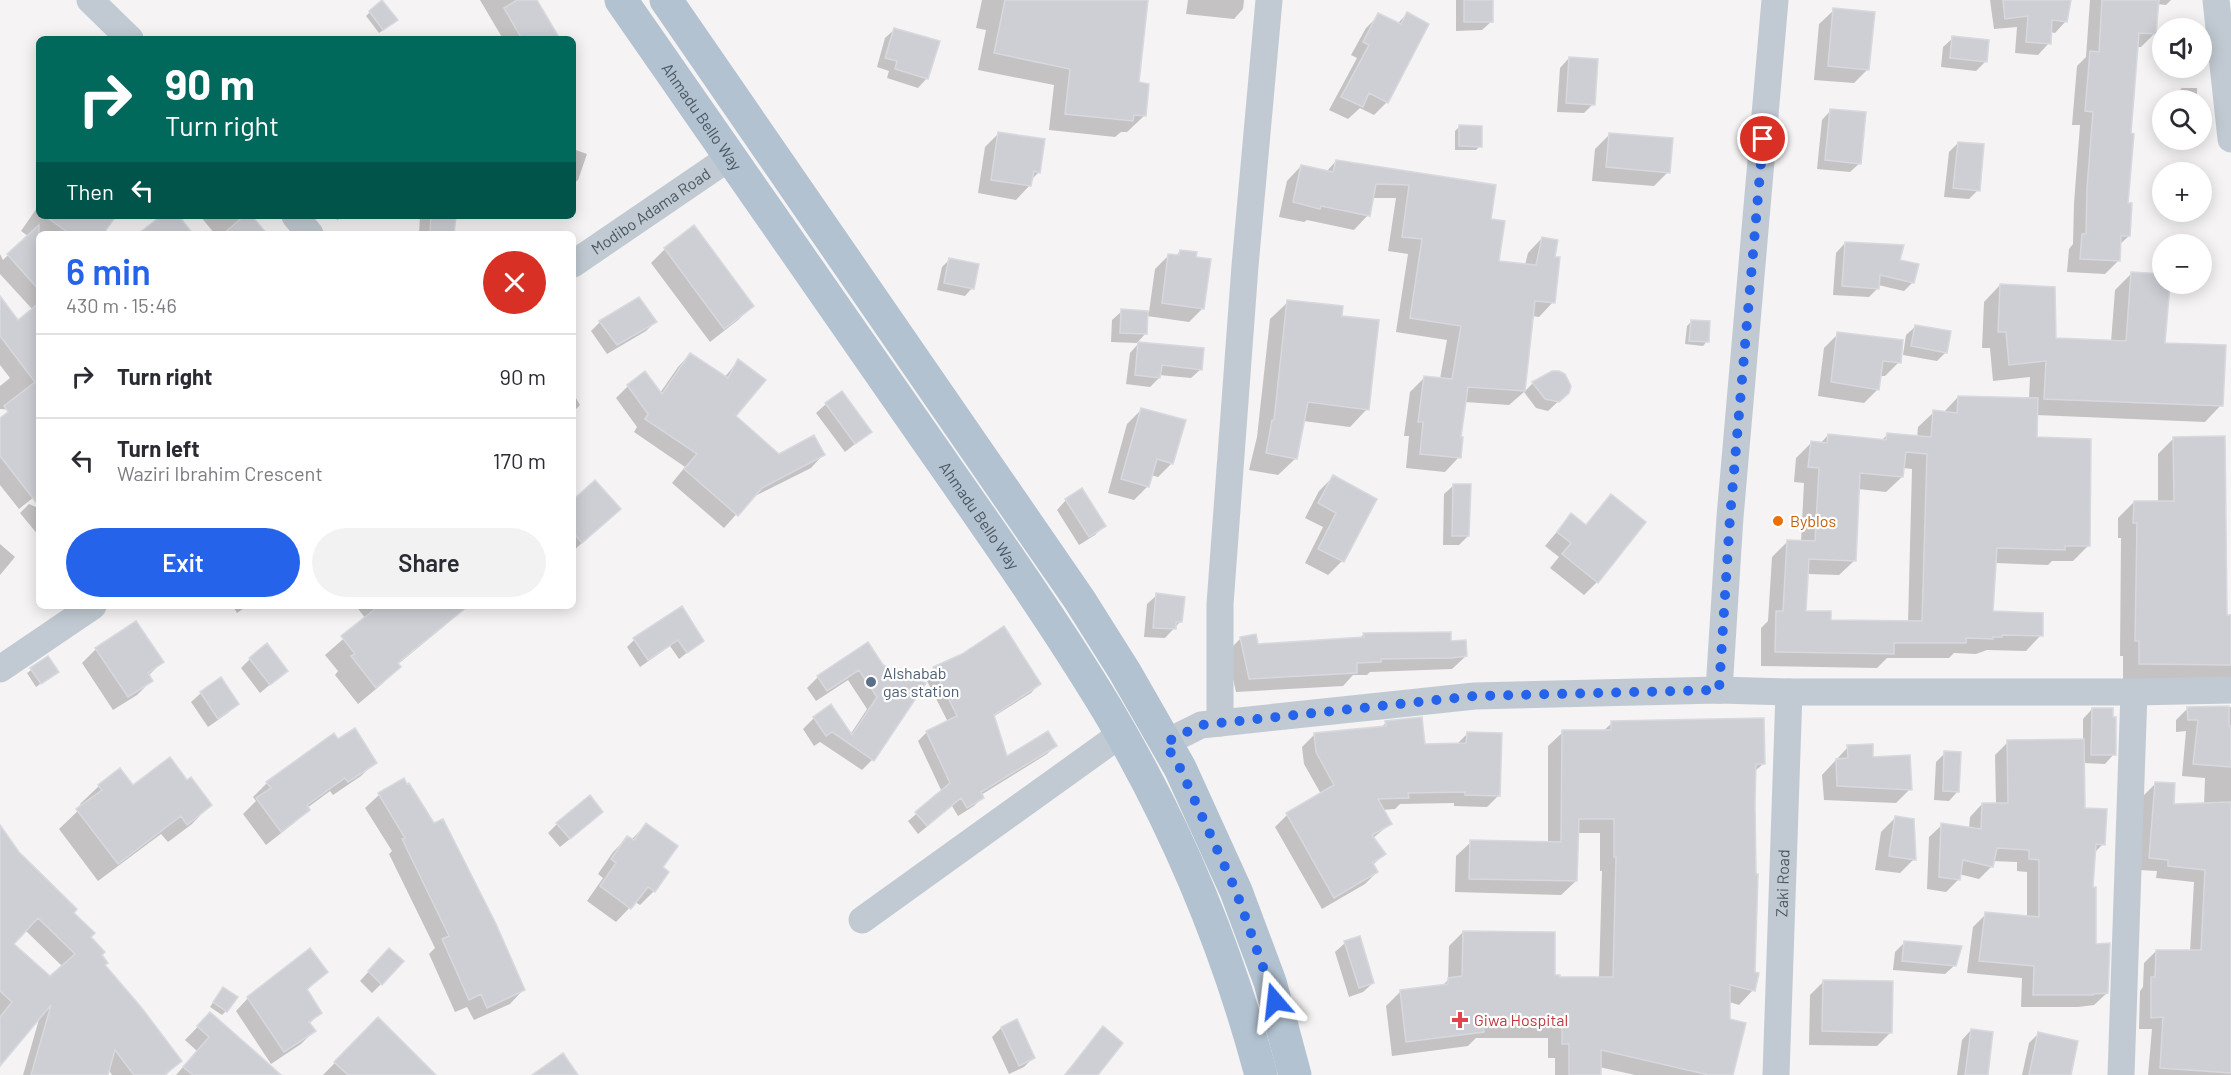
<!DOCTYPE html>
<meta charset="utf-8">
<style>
:root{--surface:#fff;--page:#f2f2f3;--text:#2b2b33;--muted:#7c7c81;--line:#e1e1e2;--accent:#2563eb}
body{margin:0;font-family:Barlow,sans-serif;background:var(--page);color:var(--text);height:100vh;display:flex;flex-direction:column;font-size:22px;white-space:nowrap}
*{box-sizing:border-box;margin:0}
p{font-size:20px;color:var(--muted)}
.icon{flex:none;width:33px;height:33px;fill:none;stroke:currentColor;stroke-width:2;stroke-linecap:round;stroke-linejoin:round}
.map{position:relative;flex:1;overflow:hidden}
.drawer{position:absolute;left:36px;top:231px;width:540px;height:378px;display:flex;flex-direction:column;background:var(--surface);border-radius:9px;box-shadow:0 3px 15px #0003}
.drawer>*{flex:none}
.banner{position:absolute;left:36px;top:36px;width:540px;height:183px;border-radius:9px;box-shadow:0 3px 15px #0003;background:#00695c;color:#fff;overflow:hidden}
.fabs{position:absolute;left:2152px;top:18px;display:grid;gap:12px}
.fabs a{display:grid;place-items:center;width:60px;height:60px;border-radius:50%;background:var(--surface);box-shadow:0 3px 15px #0003;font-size:30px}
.pin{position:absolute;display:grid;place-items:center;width:51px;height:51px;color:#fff;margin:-26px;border:3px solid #fff;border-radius:50%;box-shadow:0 2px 6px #0007}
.me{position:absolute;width:66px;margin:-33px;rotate:343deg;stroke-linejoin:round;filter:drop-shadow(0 0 4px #0008)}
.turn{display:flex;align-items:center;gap:21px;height:126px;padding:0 30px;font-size:27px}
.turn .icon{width:78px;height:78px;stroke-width:2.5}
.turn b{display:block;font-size:42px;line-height:51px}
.then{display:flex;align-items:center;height:57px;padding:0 30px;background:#0003;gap:12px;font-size:22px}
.round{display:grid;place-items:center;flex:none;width:63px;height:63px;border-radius:32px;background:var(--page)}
.overview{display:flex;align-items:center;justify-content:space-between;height:102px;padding:0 30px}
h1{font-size:36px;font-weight:600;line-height:45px;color:var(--accent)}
.action{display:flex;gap:12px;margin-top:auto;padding:12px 30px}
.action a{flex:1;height:69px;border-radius:36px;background:var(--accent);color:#fff;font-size:24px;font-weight:600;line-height:69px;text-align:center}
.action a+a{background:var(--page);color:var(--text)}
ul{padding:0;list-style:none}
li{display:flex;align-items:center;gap:18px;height:84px;padding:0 30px;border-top:2px solid var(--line)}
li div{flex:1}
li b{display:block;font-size:22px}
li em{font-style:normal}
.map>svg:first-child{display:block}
.shadow{fill:#0003;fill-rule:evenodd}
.building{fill:#cdcfd5;stroke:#d7d9de;stroke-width:1.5;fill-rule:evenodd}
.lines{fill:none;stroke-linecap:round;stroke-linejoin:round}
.minor{stroke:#c1cad2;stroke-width:27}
.major{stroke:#b3c2d1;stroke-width:33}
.route{stroke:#2563eb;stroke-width:10;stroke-dasharray:0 18}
.food-dot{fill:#e8710a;stroke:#fff;stroke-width:2}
.service-dot{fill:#5c6f8a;stroke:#fff;stroke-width:2}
.health-dot{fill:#e0444e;stroke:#fff;stroke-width:2}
.labels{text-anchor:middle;stroke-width:4.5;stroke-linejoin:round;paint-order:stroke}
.street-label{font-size:16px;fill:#4a5661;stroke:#fff}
.food-label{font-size:16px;fill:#c56008;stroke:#fff;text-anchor:start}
.service-label{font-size:16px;fill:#4e5e75;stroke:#fff;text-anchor:start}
.health-label{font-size:16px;fill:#be3a42;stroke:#fff;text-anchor:start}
</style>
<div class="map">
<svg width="2231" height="1075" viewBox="0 0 2231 1075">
<rect width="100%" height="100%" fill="#f5f3f3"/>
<path class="shadow" d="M480 0H535L558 39H503Z
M982 0H1146L1137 84 1144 116 1127 132H1121L1115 137 1049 130 1054 85 978 70 986 30 976 28Z
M1188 0H1244L1243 9 1234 19 1186 14Z
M1456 0H1491L1492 21 1482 30 1456 31Z
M1990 0H2069L2066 21 2055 33 2050 32 2049 43 2038 55 2015 53 2017 27 1994 29Z
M2090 0H2171L2166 5 2157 4 2155 33 2141 47H2137L2126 204 2129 236 2119 245V260L2105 274 2067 272 2069 249 2073 244 2074 203 2080 125H2072L2077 66 2086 57Z
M1834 10 1868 69 1854 83 1814 80 1819 24Z
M370 12 392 24 379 33 366 16Z
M1407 14 1387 102 1374 115 1360 108 1348 119 1329 110 1357 58 1351 55 1366 28 1379 15 1397 24Z
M895 29 927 78 918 88 887 78 889 71 877 67 885 38Z
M1953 38 1986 61 1976 71 1941 67 1943 47Z
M1569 58 1593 104 1584 113 1557 112 1560 68Z
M2182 88H2197V100H2178V92Z
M1831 110 1860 163 1850 172 1817 169 1822 120Z
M1459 127 1480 146 1476 150H1455V131Z
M999 133 1039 172 1031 180 1030 185 1016 200 978 193 985 147Z
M1609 135 1668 172 1654 186 1592 181 1595 149Z
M1958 143 1978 190 1969 199 1944 197 1949 152Z
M573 149 587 154 578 180 573 184Z
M1336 161 1495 186 1489 220 1497 263 1525 265 1528 253 1542 238 1553 258V302L1539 317 1532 316 1524 392 1509 405 1465 402 1459 438V457L1445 472 1406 468 1409 436H1404L1410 392 1425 377 1440 379 1447 340 1396 332 1408 254 1388 251 1396 198H1372L1368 215 1354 230 1307 220 1304 222 1279 217 1287 181 1301 166 1326 172Z
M39 205V216H99L79 234H39V493L19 509 0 485V420L14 410 0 409V386L10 378 0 365V301L18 322 33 310 0 274V254L3 260 28 236 21 231Z
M200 216H240L242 219 250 216 256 234H215Z
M335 216H344L337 220Z
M420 216H454L453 234H419Z
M1845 243 1899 261 1913 282 1904 291 1878 285V288L1869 297 1833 295 1836 253Z
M665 249 752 306 738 320 710 342 651 263Z
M1180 251 1203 308 1189 322 1147 316 1146 333 1137 343 1111 342 1112 320 1122 311 1149 312 1155 269 1169 255 1176 256Z
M950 259 972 288 965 296 937 290 942 267Z
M2132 273 2163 276V284H2168L2164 344 2221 405 2205 422 2036 415 2035 438 2089 545 2073 561H2052L2048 565 1995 563 1992 612 2041 635 2026 651 1987 650 1976 654 1954 653 1949 658H1887L1877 668 1761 666V628L1768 621 1772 557 1788 541 1801 542 1804 483 1794 482 1796 458 1811 443 1820 444 1828 435 1881 441 1887 435 1917 438 1918 427 1934 412 1943 413 1958 397 2029 399 2030 377 1993 381 1990 348H1982L1984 302 2000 285 2054 339 2111 342 2115 290ZM1903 468 1912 469 1908 623 1830 621 1805 613 1807 574 1839 575 1855 560 1858 489 1886 492 1902 477Z
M1288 302 1340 317 1367 409 1350 427 1303 421 1296 458 1278 475 1249 470 1257 437 1270 319Z
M600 322H655L646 331 607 354 591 331Z
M1691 322 1707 341 1703 346 1685 344 1687 326Z
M1916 326 1946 352 1937 361 1903 355 1906 335Z
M1838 334 1899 362 1885 376H1879L1878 389 1864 403 1818 396 1824 348Z
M1139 343 1201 369 1191 378 1159 375V378L1150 387 1126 384 1130 353Z
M690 354 724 378 738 361 734 417 778 455H823L811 468 751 498 724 528 672 483 685 467 634 432 637 427 616 398 628 386 660 393 678 367Z
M1533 383 1568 392 1548 411 1536 408 1524 392Z
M573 393 580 405 573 412Z
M826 404 870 432 845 452 816 413Z
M1141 410 1172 463 1158 477 1151 475 1148 486 1134 500 1108 493 1127 424Z
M2174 438 2225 616H2231V680L2123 679V656H2120L2121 538H2118V518L2134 502H2158V454Z
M1333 477 1342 561 1328 575 1305 563 1323 527 1305 518 1319 491Z
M1454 485 1468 536 1459 545H1443L1444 494Z
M1081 490 1104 525 1095 535 1079 545 1057 510 1066 500Z
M1611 496 1644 523 1597 582 1584 595 1550 568 1559 557 1545 546 1571 515 1585 526Z
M573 502 610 518 573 551Z
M29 504 36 507 39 504V536L20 513Z
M0 544 15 557 0 575Z
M1157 595 1180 622 1165 638 1144 637 1147 604Z
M233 606H247L237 613Z
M356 606H457L461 610 443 627 397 665 399 667 382 684 358 704 335 675 338 671 325 655 366 619Z
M681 608 702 641 679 659 670 646 640 667 627 647 634 640Z
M1364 634 1450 642 1466 656 1452 669 1370 672 1367 675H1353L1343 686 1236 692 1227 652 1241 638 1257 645 1359 639Z
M868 644 882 667 872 760 862 770 820 742 814 746 803 729 814 718 850 735 867 709 848 680 816 701 807 688 818 677Z
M96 649 162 662 148 676 151 681 137 695 113 710 82 663Z
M963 656 1039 684 1031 693 993 717 1006 759 1056 745 1047 754 981 795 982 798 974 806 958 816 952 806 918 834 908 821 942 792 918 741 927 732 948 722 925 677 934 668Z
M48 658 57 672 36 687 27 673Z
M250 659 286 671 260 693 241 668Z
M201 693 237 704 228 713 208 727 191 702Z
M2231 707V1075H2148L2152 1029H2139L2140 991 2143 987 2144 963 2156 951 2190 952 2194 882 2156 878 2157 871 2138 870 2143 796 2155 784 2172 806H2204L2205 778 2182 776 2186 731 2176 732V720L2188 708Z
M2092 709 2114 754 2105 764 2083 763 2084 809 2103 844 2094 853 2092 889 2094 945 2107 993 2094 1005 2078 1007H2021L2022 978 1967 973 1973 927 1986 914 2027 917V872L2017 871V862L1993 861 1992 866 1979 879 1959 874V879L1946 892 1927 889 1929 837 1942 825 1969 829 1970 817 1982 804H1996L1995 755 2008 742 2083 740V719Z
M1386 723 1423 746 1456 745 1467 734 1499 795 1487 807 1454 806V803L1400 804 1395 809 1382 810 1390 824 1373 838 1384 854 1373 865 1377 872 1365 884 1322 909 1275 827 1287 815 1321 794 1304 764 1302 747 1314 735 1380 728Z
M1612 723 1764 763 1754 772 1753 990 1739 1005 1729 1002 1732 1075H1635L1599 1067 1598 1075H1555V1058H1548V1038H1476L1468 1046 1392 1056 1386 1006 1401 991 1442 986 1448 980 1449 946 1463 932 1558 979 1599 978 1602 871H1600V833H1577L1576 881 1561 895 1455 892 1456 856 1471 842 1548 844V746L1563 732H1602Z
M337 741 375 762 361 776 333 795 330 791 307 808 308 809 294 823 266 845 243 814 256 801 253 797 267 783Z
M1848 747 1872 759 1910 789 1896 803 1824 800 1822 775Z
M1945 753 1958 791 1949 801 1934 800 1936 762Z
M403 780 433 825 523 990 510 1004 474 1020 467 1007 455 1012 429 954 435 948 389 854 392 851 365 808 379 795Z
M187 782 210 805 192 824 168 842 161 834 98 881 59 829 82 807 80 804 99 786 132 787Z
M1895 818 1914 859 1900 873 1875 870 1881 832Z
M592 821 560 847 548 833 557 824Z
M646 825 661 867 654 891 640 905 635 902 616 922 587 901 603 878 598 874 613 852 627 838 631 840Z
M0 853 72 913 89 937 104 965 180 1061 166 1075H112L108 1069 106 1075H23L40 1016 0 1063ZM25 930 63 967 50 978 11 944Z
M1345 943 1373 983 1363 992 1349 997 1335 952Z
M1904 943 1955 965 1945 974 1893 970 1895 952Z
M380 959 381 984 372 993 360 981Z
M326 972 306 991 320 1013 309 1024 314 1031 301 1044 271 1064 236 1011 248 998Z
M1824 981 1891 1032 1877 1046 1809 1045 1810 995Z
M219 993 226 1011 222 1015 210 1007Z
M210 1014 279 1075H176L197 1051 185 1040Z
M378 1019 434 1075H323Z
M1001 1028 1033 1058 1024 1067 1009 1074 992 1037Z
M1103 1028 1096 1075H1064L1094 1038Z
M1971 1030 1986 1075H1957L1962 1040Z
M2038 1034 2069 1075H2022L2029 1043Z"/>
<path class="building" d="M382 0 398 20 383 30 369 11Z
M517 0H537L560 39H522L504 8Z
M1005 0H1148L1139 82 1149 84 1146 116 1134 115 1133 121 1065 114 1070 69 994 53Z
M1464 0H1493V22H1464Z
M2003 0H2071L2067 22 2052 20 2051 44 2026 42 2028 16 2005 19Z
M2102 0H2159L2156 34 2139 33 2131 133 2134 134 2128 203H2132L2130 236H2121L2120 261 2080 259 2082 234H2086L2087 188 2093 112 2085 111 2090 51 2099 52Z
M1833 8 1875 12 1869 70 1828 66Z
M1407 12 1429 24 1388 103 1369 93 1363 107 1341 97 1369 45 1363 42 1378 13 1401 24Z
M894 28 940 41 928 79 895 69 897 61 885 58Z
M1952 36 1989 40 1987 62 1950 58Z
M1569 57 1598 59 1595 105 1566 103Z
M1830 109 1866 112 1861 164 1825 160Z
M1459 125 1482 126V147L1459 146Z
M998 132 1045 139 1040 173 1034 171 1031 186 991 180Z
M1609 133 1673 138 1670 173 1606 167Z
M1958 142 1984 144 1980 191 1953 188Z
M1336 160 1496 185 1491 219 1505 221 1499 261 1536 265 1542 237 1558 240 1555 257H1560L1555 303 1535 301 1525 391 1468 387 1461 437H1463L1461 458 1420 454 1423 422H1418L1424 376 1452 379 1461 326 1410 318 1422 239 1402 237 1409 185 1376 184 1370 216 1321 206 1320 209 1293 202 1301 165 1333 172Z
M45 216H116L103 234H70Z
M161 216H179L193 234H138Z
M244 216H252L267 234H223Z
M431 216H456L454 234H430Z
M39 225V290L7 254Z
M694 225 754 306 724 329 664 248Z
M1845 242 1904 245 1900 260 1919 264 1914 283 1880 275 1879 289 1842 286Z
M1180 250 1197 252 1196 257 1211 259 1204 309 1162 303 1168 254 1179 255Z
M949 258 979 264 974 289 944 283Z
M2131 272 2163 274V284H2170L2165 343 2226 345 2223 406 2044 399 2046 361 2009 365 2006 332H1998L2000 284 2055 287 2056 338 2126 341Z
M0 296 18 320 39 303V506L0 456V418L8 412 4 406 35 382 0 336Z
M639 297 657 322 617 345 599 321Z
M1287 300 1343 306 1342 316 1379 320 1369 410 1308 402 1297 459 1266 453 1272 420H1274Z
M1121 309 1148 311 1147 334 1120 333Z
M1691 320 1710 321 1709 342 1689 341Z
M1915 325 1951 331 1947 353 1911 346Z
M1837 332 1903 340 1901 363 1883 361 1879 390 1831 382Z
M1138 342 1204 348 1202 370 1162 365 1160 378 1135 375Z
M690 353 728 378 738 359 766 380 736 416 779 454 814 435 825 455 762 488 738 516 684 469 697 454 645 419 648 414 627 385 645 371 662 394Z
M1552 371H1559L1565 374 1571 386 1569 393 1559 402 1545 399 1532 382Z
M842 391 872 432 855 444 825 403Z
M1958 396 2038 398 2037 437 2091 439 2090 546H2065V550L1997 548 1993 611 2043 613V636L2002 635V637H1993V639L1966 638V643H1894V654L1775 652 1776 611H1783L1787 540 1815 541 1819 468 1808 467 1811 441 1827 443 1828 434 1886 440 1887 433 1931 437 1933 410 1957 413ZM1906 452 1927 454 1922 621 1831 620V611H1806L1809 559 1856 561 1860 473 1903 477Z
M1141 408 1186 420 1173 464 1157 459 1149 487 1121 479Z
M2225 436 2227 615H2231V665L2139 664V641H2135L2137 523H2133L2134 501H2174L2173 437Z
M1333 475 1377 499 1344 562 1318 549 1336 513 1318 503Z
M595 480 621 509 582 543 573 532V500Z
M1453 484H1471L1469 536H1452Z
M1082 488 1106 526 1089 537 1065 499Z
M1611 494 1646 522 1598 583 1562 554 1571 543 1557 532 1571 513 1586 525Z
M1156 593 1185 597 1182 622H1176V629L1153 628Z
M379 606H468L398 663 401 667 376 688 351 656 355 654 341 636Z
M682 606 704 641 687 653 678 640 648 660 633 638Z
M136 621 164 662 148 673 153 681 128 697 95 648Z
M1004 626 1041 684 994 715 1007 756 1048 731 1057 746 981 792 984 798 967 808 961 798 927 826 915 812 950 783 926 731 957 716 933 667 962 654Z
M1451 632V641L1466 640 1467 656 1452 658 1381 659V662L1357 663V673L1249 679 1240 637 1256 634 1258 644 1364 637 1363 633Z
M868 642 883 665 926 683 874 761 832 732 826 736 813 717 831 704 852 735 877 697 859 670 827 691 817 676Z
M267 643 288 671 270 685 249 658Z
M48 656 59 672 41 684 30 668Z
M221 677 239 704 218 719 200 692Z
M2229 706V726H2231V767L2193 764 2198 720H2188L2187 707Z
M2092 708H2113V717H2116V755H2091Z
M1422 717 1425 744 1466 743 1467 732 1502 733 1500 796 1465 795V792L1408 793 1409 798 1378 799 1392 824 1372 835 1386 854 1373 863 1378 872 1334 898 1286 813 1334 785 1316 752 1314 733 1386 726 1385 721Z
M1764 718 1765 764H1756L1755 803 1756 874H1758L1755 972 1759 973 1755 991 1730 985V1019L1746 1023 1733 1075H1709L1601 1050V1075H1569V1044H1562V1024H1483L1484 1032 1406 1042 1400 990 1448 984V978L1462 976 1463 931 1555 932V975H1560V977H1613L1616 857H1614V819H1579L1577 881 1469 879 1470 840 1561 842 1562 730H1611V721Z
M355 728 377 763 348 782 345 778 307 805 310 810 281 832 256 798 271 788 266 782 334 733 338 739Z
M2084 739 2085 808 2107 809 2105 845 2096 844 2093 887H2096V944L2110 943 2108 993 2093 994V995H2033L2034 966 1979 961 1985 912 2039 917V860L2029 859V850L1997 848 1993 867 1963 860 1960 880 1939 877 1941 823 1981 829 1982 803H2008L2007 740Z
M1873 744V757L1910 755 1912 790 1837 786 1836 759 1848 758 1847 745Z
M1944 751 1961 752 1959 792 1943 791Z
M170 757 187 780 191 777 212 805 187 825 181 816 118 864 76 809 102 790 98 785 120 768 133 785Z
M404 778 407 784 409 783 434 823 443 819 496 924 525 990 487 1008 481 994 469 1000 442 939 449 936 402 839 405 838 378 793Z
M2155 782 2175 783 2174 804 2231 802V1073L2160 1068 2163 1017 2151 1018V977H2155L2156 950H2201L2205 870 2168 866V860L2149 858Z
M590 795 603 812 570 839 556 823Z
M1895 816 1914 819 1916 860 1889 856Z
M646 823 678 846 663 867 669 872 655 892 648 887 631 909 600 886 616 863 611 859 627 836 634 840Z
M0 825 19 852 77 909 74 913 95 933 91 937 105 952 102 955 108 963 105 965 141 1007 182 1061 164 1075H134L115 1050 108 1075H31L51 1005 0 1066V1017L12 1002 0 991ZM38 918 75 954 50 976 14 944Z
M1360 936 1374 983 1359 988 1344 941Z
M1904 941 1962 946 1956 966 1902 961Z
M310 948 328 972 307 989 322 1013 309 1022 316 1031 284 1052 247 997Z
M389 948 404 961 382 985 368 971Z
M1823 980 1893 981 1892 1033 1822 1031Z
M223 987 238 997 227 1012 213 1002Z
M210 1012 260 1056 281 1075H193L183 1067 209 1037 197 1026Z
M378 1017 436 1075H348L334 1062Z
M1017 1019 1035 1058 1019 1066 1001 1027Z
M1103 1026 1123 1043 1098 1075H1065Z
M1971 1029 1993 1032 1988 1075H1965Z
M2038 1032 2078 1041 2071 1075H2029Z
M563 1053 578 1075H532Z"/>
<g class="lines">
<g class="minor">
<path d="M90 0 130 39"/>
<path d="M2216 0 2231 139"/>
<path d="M295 216 310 234"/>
<path id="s1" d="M573 264 730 157"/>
<path d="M0 669 93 606"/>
<path d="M1719 690 1730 517 1775 0"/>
<path d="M1220 723V604L1245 266 1269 0"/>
<path d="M1165 743 1201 725 1475 696 1719 690 1789 692H2134L2231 690"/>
<path d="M862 920 1121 734"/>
<path id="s2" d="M1776 1075 1789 692"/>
<path d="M2121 1075 2134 692"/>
</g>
<g class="major">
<path id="s3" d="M621 0C718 140 816 280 913 420 979 515 1047 610 1107 709 1175 823 1227 947 1261 1075"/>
<path d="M666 0 1079 599 1125 672 1180 768 1236 891 1270 982 1295 1075"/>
</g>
</g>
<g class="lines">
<path class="route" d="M1275 1001 1236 891 1180 768 1165 743 1201 725 1475 696 1719 690 1730 517 1763 139"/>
</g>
<circle class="food-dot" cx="1778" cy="521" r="6"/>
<circle class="service-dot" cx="871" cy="682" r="6"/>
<path class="health-dot" d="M1457 1011h6v6h6v6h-6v6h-6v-6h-6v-6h6z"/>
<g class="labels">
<g class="street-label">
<text dy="6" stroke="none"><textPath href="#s3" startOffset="142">Ahmadu Bello Way</textPath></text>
<text dy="6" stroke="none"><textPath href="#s1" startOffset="94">Modibo Adama Road</textPath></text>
<text dy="6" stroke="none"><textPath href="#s3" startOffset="628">Ahmadu Bello Way</textPath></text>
<text dy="6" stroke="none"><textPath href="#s2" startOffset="192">Zaki Road</textPath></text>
</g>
<g class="food-label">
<text x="1790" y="527">Byblos</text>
</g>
<g class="service-label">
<text x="883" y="679">Alshabab<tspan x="883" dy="18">gas station</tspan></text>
</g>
<g class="health-label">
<text x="1474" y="1026">Giwa Hospital</text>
</g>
</g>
</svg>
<div class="fabs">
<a><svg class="icon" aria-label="sound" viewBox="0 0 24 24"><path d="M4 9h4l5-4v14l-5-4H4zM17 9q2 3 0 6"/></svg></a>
<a><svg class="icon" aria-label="search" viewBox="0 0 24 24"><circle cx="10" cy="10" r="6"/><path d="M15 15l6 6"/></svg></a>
<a>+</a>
<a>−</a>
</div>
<div class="pin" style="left:1763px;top:139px;background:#d93025"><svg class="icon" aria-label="arrive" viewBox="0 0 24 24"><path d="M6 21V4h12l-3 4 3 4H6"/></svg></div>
<svg class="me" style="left:1275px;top:1001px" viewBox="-20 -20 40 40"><path d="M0-17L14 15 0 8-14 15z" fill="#2563eb" stroke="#fff" stroke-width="4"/></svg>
<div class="banner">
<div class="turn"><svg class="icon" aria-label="right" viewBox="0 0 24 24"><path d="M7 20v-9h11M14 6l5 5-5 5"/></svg><div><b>90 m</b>Turn right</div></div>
<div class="then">Then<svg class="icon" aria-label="left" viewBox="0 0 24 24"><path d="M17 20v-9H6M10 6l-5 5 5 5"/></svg></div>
</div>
<section class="drawer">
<div class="overview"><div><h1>6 min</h1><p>430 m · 15:46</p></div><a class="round" style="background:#d93025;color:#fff"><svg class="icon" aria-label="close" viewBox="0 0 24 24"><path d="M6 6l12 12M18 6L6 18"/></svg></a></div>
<ul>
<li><svg class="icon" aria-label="right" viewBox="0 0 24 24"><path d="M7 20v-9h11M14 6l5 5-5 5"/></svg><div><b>Turn right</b></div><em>90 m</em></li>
<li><svg class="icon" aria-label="left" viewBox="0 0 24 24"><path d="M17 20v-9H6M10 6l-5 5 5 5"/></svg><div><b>Turn left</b><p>Waziri Ibrahim Crescent</p></div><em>170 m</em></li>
</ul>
<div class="action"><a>Exit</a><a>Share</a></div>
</section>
</div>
